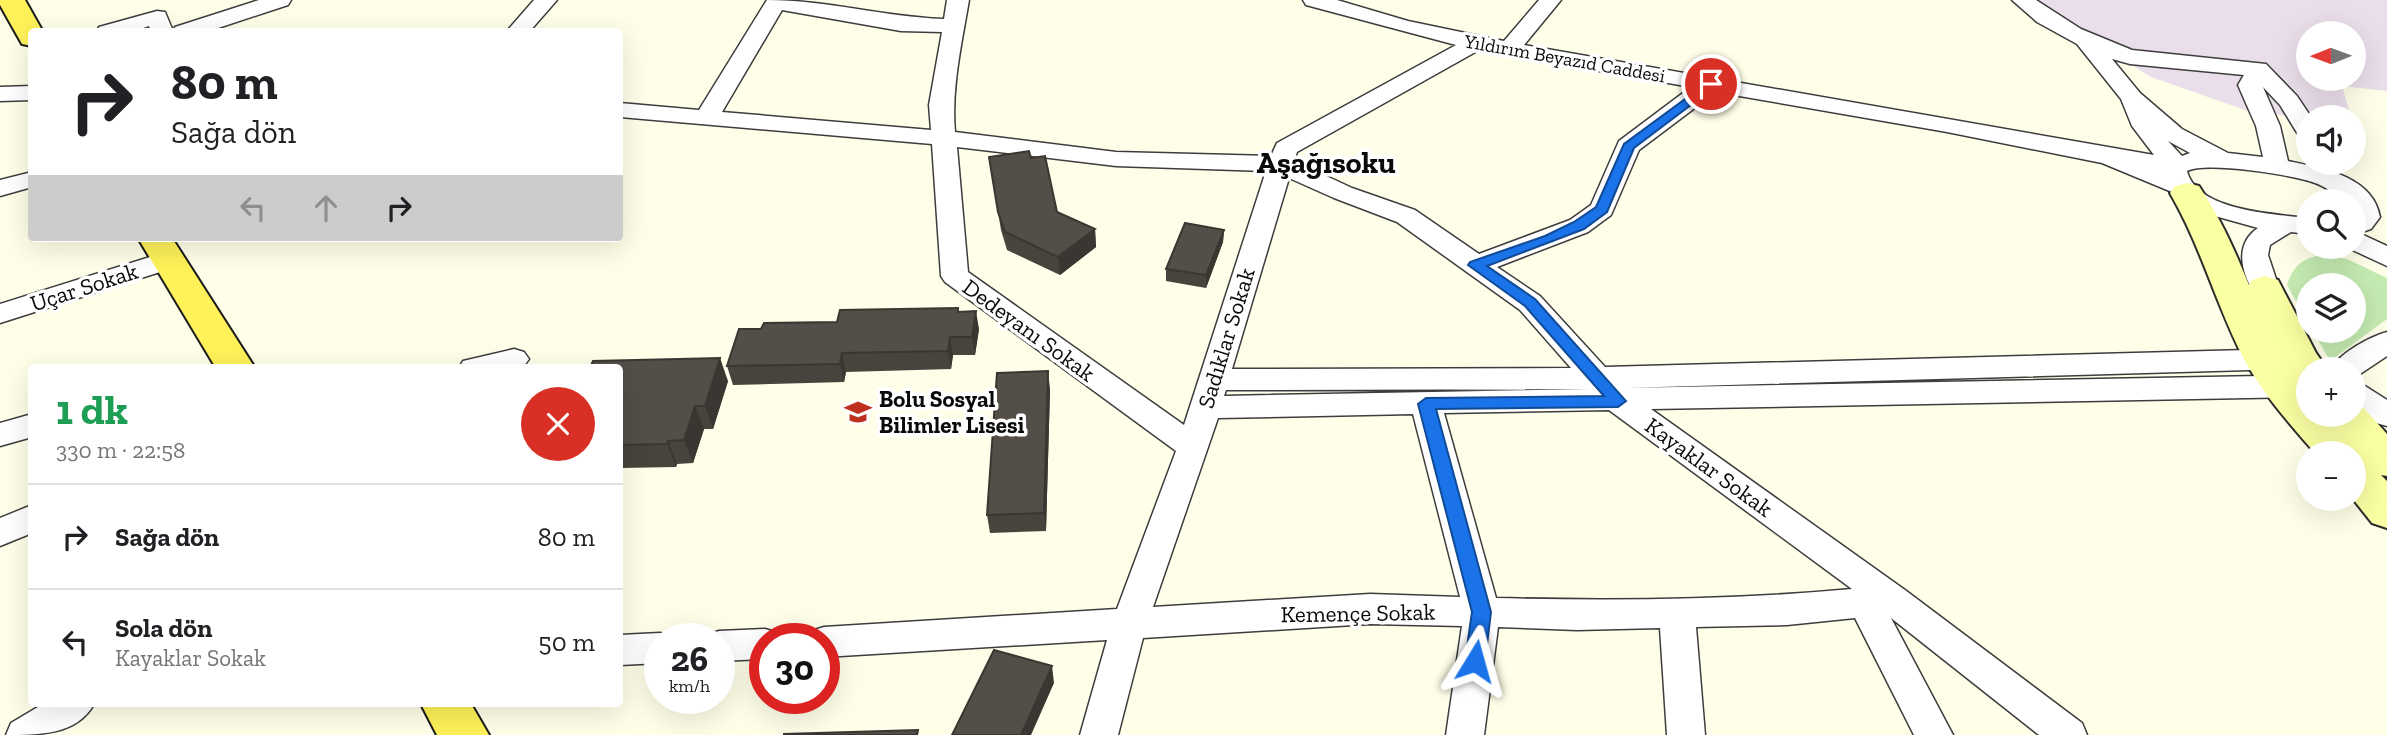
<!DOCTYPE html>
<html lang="tr">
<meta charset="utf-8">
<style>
:root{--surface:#fff;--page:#f6f6f6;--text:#202124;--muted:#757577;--line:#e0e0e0}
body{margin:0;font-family:"Zilla Slab",serif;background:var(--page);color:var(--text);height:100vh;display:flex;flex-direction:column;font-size:26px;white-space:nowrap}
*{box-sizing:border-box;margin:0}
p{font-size:23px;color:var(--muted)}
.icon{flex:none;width:38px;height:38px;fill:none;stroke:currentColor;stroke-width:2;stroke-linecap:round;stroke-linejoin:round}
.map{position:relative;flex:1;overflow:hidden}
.panel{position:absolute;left:28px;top:364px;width:595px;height:343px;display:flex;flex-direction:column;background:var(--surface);border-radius:7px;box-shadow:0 7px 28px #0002}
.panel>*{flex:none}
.banner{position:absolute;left:28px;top:28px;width:595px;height:214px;border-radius:7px;box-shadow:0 7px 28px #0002;background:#fff;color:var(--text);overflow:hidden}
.needle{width:46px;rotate:269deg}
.buttons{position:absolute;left:2296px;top:21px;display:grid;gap:14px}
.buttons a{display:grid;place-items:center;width:70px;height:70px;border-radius:50%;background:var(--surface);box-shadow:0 7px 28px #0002;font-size:35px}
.speed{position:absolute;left:644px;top:623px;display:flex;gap:14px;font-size:35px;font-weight:700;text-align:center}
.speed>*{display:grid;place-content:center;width:91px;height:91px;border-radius:50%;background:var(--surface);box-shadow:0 7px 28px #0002;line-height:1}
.speed small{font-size:18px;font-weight:400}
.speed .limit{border:10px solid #d22;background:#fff;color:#111}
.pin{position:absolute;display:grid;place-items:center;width:60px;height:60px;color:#fff;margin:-30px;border:4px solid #fff;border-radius:50%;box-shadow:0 2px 7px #0007}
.me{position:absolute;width:77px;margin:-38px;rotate:8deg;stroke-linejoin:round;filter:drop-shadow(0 0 5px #0008)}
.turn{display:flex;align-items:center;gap:24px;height:147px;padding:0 28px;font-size:32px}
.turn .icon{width:91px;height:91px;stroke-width:2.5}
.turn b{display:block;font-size:49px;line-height:60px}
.lanes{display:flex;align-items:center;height:66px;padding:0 28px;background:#0003;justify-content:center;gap:35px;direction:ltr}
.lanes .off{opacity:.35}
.round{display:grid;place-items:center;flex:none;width:74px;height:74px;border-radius:37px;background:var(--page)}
.head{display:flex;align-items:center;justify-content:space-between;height:119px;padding:0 28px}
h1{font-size:42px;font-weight:700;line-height:52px;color:#1e9e55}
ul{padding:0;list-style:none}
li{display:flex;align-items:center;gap:21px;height:105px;padding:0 28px;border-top:2px solid var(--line)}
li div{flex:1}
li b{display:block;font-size:26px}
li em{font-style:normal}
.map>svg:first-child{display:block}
.industrial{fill:#eadeea;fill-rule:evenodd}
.green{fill:#c5eab1}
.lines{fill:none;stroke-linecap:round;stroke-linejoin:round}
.street-casing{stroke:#3d3d3d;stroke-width:3}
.secondary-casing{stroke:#2c2c2c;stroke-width:4}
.primary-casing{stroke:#1b1b1b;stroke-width:4}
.street{fill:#fff;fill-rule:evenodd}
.secondary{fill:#faffa3;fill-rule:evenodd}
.primary{fill:#fef159;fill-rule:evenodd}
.wall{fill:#47433d}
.shaded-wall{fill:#3a3732}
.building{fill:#534e47;stroke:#3a3732;stroke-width:2}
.route{fill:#1a73e8;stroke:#114b97;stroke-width:2}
.labels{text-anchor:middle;stroke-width:7;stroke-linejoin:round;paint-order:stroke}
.far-street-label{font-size:19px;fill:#0a0a0a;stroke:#fff}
.street-label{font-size:23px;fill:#0a0a0a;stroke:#fff}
.poi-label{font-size:23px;font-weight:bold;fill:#0a0a0a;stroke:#fff;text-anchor:start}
.district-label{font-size:30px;font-weight:bold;fill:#0a0a0a;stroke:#fff}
</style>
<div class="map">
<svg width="2387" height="735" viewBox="0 0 2387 735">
<rect width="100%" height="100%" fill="#fffee8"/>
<path class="industrial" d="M2027 0H2387V91L2342 86 2351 117 2308 118 2248 111 2151 77ZM2308 33H2354V79H2308Z"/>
<path class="green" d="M2323 255 2347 259 2387 278V319L2330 361 2313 331H2354V285H2308V323L2287 285C2294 265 2302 258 2323 255Z"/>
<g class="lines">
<defs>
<path id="street" d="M259 0H291L288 5 206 32H151L149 26 132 32H96L99 27 157 11 165 12 173 31 175 27Z
M534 0H557L529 32H506Z
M767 0C827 0 885 17 944 19L947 0H969C962 42 951 88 955 132L1116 152 1271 156 1277 143 1456 45 1306 5 1303 0H1337L1408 21 1504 41 1539 0H1561L1524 45 2154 155 2132 126 2121 99 2077 44 2037 22 2012 0H2036L2081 29 2132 50 2266 64 2297 96 2311 117H2308V138L2299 136 2280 105 2263 87 2280 126 2288 161C2322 168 2373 176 2380 217L2371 229 2359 233 2387 246V266L2346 247H2354V201C2342 201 2328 187 2315 183 2293 175 2207 161 2187 171 2197 211 2274 214 2308 218V234L2291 232 2270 245 2268 255 2279 288 2275 294 2265 297 2255 294C2241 273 2234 244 2258 228L2197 211 2180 202 2172 192 2102 163 1947 132 1716 92 1639 150 1611 215 1588 232 1497 267 1540 296 1605 367 2284 349 2294 352 2299 359 2294 366 2284 369 1624 388 2308 375V397L1651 409 1905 590 2082 723 2087 735H2039L1891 618 1953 735H1914L1855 618 1787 625 1696 627 1705 735H1667L1660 628 1577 630 1498 627 1484 735H1446L1462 626 1370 624 1143 638 1118 735H1080L1107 640 824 657V639H808L811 631 824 627 1117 609 1176 451 945 282 941 276 932 144 620 117V103L699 110ZM782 10 901 31 942 32 929 105 931 130 722 112ZM1479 50 1691 87 1619 141 1591 205 1570 220 1479 254 1415 210 1352 188 1294 161 1297 152ZM2112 59 2130 64 2244 75 2238 85 2256 126 2263 157 2228 153 2182 129 2140 93ZM2168 141 2190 153 2182 156ZM957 147 1116 166 1266 171 1184 425 968 272ZM1289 178 1334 198 1397 222 1520 310 1571 368 1232 369ZM1590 389 1224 396 1226 390ZM1609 410 1852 589C1734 600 1614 601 1496 598L1444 413ZM1413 414 1460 597 1370 594 1153 607 1218 418Z
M32 86V100L0 101V87Z
M32 172V187L0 196V180Z
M169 251 179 254 183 260 179 266 0 323V304Z
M2387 332V356L2357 376 2354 377V369H2331C2340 353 2369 337 2387 332Z
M514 349 524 352 529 359 524 366 459 368 463 361Z
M2354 383 2365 386 2387 400V426L2376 423 2354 408Z
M32 414V437L0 446V423Z
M32 505V533L0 546V518Z
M765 629 778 633 781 639H765V659L719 661V639H704L706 635 719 631Z
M660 633 674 639H660V663L620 665V635Z
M43 704H94C77 735 39 735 6 735L11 723Z"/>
<path id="secondary" d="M2187 183 2199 186C2220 217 2235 251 2249 285L2252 280 2265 276 2278 280 2316 353 2327 369H2308V382L2297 379 2308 393V415H2354V403L2361 405 2387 434V476L2381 475 2387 481V528L2372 523 2353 499 2354 453H2315C2289 423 2263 394 2244 359 2216 305 2201 246 2170 193L2175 186Z"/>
<path id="primary" d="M0 0H25L43 32H32V46L22 44 0 5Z
M138 238H172L255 368H216Z
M421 704H471L489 735H437Z"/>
</defs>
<use href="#street" class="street-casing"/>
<use href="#secondary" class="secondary-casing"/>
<use href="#primary" class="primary-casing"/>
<use href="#street" class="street"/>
<use href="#secondary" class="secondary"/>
<use href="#primary" class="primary"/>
</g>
<path class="wall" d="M989 157 1057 212 1095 229 1096 247 1060 275 1007 250 1001 230Z
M1224 230 1223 242 1206 288 1166 281V269Z
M958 308 959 312 979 329 975 355H953L951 369 846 372 844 382 733 385 727 366 761 329 837 322Z
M620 368 728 381 713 429H704L693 463 677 464 676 467 620 468Z
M1050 389 1046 531 990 533 987 515Z"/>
<path class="shaded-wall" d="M1095 229 1096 247 1060 275 1058 257Z
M1224 230 1223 242 1206 288V275Z
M976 311 979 329 975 355 972 337Z
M950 337 953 355 951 369 948 351Z
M842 353 846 372 844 382 840 364Z
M720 358 728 381 713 429 705 406Z
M1048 371 1050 389 1046 531 1044 513Z
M695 406 704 429 693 463 684 440Z
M668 441 677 464 676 467 667 444Z
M1052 666 1054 683 1031 735H1021Z"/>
<path class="building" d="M1029 151 1031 158 1045 156 1057 212 1095 229 1058 257 1005 232 998 212 989 157Z
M1185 223 1224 230 1206 275 1166 269Z
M958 308V312L976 311 972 337H950L948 351 842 353 840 364 727 366 739 329H761L764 323 837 322 840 310Z
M720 358 705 406H695L684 440 668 441 667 444 620 445V368H590L593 361Z
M1048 371 1044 513 987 515 997 373Z
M994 650 1052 666 1021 735H952Z
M918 730 917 735H784V734Z"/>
<path class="route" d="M1711 80 1718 84 1716 86 1634 148 1607 212 1584 229 1487 266 1535 299 1626 401 1618 407 1436 409 1491 612 1485 661 1482 667 1475 669 1468 667 1465 661 1472 612 1418 404 1426 398 1604 396 1525 306 1468 265 1470 262 1545 236 1574 222 1596 207 1624 144Z"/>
<defs>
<symbol id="school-bare" viewBox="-9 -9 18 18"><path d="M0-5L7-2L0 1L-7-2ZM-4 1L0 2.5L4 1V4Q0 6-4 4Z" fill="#be311f" stroke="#fff" stroke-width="2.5" paint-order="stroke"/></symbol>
</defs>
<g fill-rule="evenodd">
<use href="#school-bare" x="839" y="393" width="38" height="38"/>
</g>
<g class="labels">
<g class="far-street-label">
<text transform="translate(1565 58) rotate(10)" y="7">Yıldırım Beyazıd Caddesi</text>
</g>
<g class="street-label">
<text transform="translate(84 287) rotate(-18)" y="8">Uçar Sokak</text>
<text transform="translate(1029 330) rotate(36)" y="8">Dedeyanı Sokak</text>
<text transform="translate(1226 338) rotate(-73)" y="8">Sadıklar Sokak</text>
<text transform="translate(1709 467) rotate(36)" y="8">Kayaklar Sokak</text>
<text transform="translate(1358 613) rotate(-1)" y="8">Kemençe Sokak</text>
</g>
<g class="poi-label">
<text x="879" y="407">Bolu Sosyal<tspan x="879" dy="26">Bilimler Lisesi</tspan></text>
</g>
<g class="district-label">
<text x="1326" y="173">Aşağısoku</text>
</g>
</g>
</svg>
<div class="buttons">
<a><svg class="needle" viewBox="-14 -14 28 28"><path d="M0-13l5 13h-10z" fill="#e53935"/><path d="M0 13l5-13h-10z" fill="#757577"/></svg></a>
<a><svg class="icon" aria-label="sound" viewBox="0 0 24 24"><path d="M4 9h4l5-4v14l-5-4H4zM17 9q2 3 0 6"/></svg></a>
<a><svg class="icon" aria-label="search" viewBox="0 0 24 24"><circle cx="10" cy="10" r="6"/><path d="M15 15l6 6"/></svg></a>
<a><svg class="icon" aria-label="layers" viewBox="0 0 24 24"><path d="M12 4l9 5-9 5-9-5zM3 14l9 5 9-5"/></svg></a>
<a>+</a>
<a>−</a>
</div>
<div class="speed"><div>26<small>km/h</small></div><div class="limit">30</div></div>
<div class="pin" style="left:1711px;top:84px;background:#d93025"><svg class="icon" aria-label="arrive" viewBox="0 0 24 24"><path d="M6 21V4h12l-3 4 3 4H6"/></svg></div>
<svg class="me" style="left:1475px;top:661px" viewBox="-20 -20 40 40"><path d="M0-17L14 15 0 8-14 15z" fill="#1a73e8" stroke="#fff" stroke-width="4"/></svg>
<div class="banner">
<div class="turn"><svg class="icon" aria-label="right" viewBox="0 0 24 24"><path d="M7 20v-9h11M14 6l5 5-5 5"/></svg><div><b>80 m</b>Sağa dön</div></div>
<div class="lanes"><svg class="icon off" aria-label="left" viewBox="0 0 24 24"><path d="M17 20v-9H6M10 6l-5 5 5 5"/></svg><svg class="icon off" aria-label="ahead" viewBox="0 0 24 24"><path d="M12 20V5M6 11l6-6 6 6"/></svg><svg class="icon" aria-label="right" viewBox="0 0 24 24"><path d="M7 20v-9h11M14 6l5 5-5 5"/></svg></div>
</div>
<section class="panel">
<div class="head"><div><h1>1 dk</h1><p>330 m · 22:58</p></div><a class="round" style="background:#d93025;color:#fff"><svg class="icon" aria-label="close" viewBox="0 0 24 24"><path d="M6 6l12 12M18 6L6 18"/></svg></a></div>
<ul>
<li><svg class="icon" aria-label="right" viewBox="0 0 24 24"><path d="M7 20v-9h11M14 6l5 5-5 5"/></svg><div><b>Sağa dön</b></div><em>80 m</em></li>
<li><svg class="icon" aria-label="left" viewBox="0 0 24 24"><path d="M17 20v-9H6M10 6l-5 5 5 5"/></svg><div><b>Sola dön</b><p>Kayaklar Sokak</p></div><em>50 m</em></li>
</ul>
</section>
</div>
